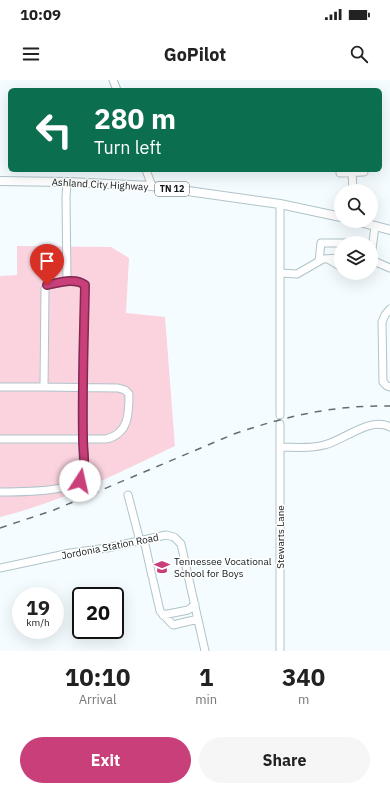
<!DOCTYPE html>
<style>
:root{--surface:#fff;--page:#f6f6f6;--text:#222;--muted:#767676;--accent:#c83f7a}
body{margin:0;font-family:"IBM Plex Sans",sans-serif;background:var(--page);color:var(--text);height:100vh;display:flex;flex-direction:column;font-size:15px;white-space:nowrap}
*{box-sizing:border-box;margin:0}
p{font-size:13px;color:var(--muted)}
.icon{flex:none;width:22px;height:22px;fill:none;stroke:currentColor;stroke-width:2;stroke-linecap:round;stroke-linejoin:round}
.map{position:relative;height:571px;overflow:hidden}
.details{display:flex;flex-direction:column;background:var(--surface);flex:1}
.details>*{flex:none}
.hud{position:absolute;left:8px;top:8px;width:374px;height:84px;border-radius:6px;box-shadow:0 4px 16px #0002;background:#0b6e4f;color:#fff;overflow:hidden}
.buttons{position:absolute;left:334px;top:104px;display:grid;gap:8px}
.buttons a{display:grid;place-items:center;width:44px;height:44px;border-radius:50%;background:var(--surface);box-shadow:0 4px 16px #0002;font-size:20px}
.speed{position:absolute;left:12px;top:507px;display:flex;gap:8px;font-size:20px;font-weight:700;text-align:center}
.speed>*{display:grid;place-content:center;width:52px;height:52px;border-radius:50%;background:var(--surface);box-shadow:0 4px 16px #0002;line-height:1}
.speed small{font-size:10px;font-weight:400}
.speed .limit{border:2px solid #111;border-radius:6px;background:#fff;color:#111}
.pin{position:absolute;display:grid;place-items:center;width:34px;height:34px;color:#fff;margin:-41px -17px;border-radius:50% 50% 50% 0;rotate:-45deg;box-shadow:0 0 4px #0007}
.pin .icon{rotate:45deg}
.me{position:absolute;width:44px;margin:-22px;rotate:10deg;stroke-linejoin:round;filter:drop-shadow(0 0 3px #0008)}
.turn{display:flex;align-items:center;gap:14px;height:84px;padding:0 20px;font-size:18px}
.turn .icon{width:52px;height:52px;stroke-width:2.5}
.turn b{display:block;font-size:28px;line-height:34px}
.eta{display:flex;justify-content:space-evenly;align-items:center;height:68px;text-align:center}
.eta b{font-size:24px;font-weight:800;line-height:28px}
.primary-button{display:flex;gap:8px;margin-top:auto;padding:8px 20px}
.primary-button a{flex:1;height:46px;border-radius:24px;background:var(--accent);color:#fff;font-size:16px;font-weight:800;line-height:46px;text-align:center}
.primary-button a+a{background:var(--page);color:var(--text)}
.status{display:flex;justify-content:space-between;align-items:center;height:28px;padding:0 20px;background:var(--surface);direction:ltr}
.status svg{height:11px;fill:currentColor}
header{display:flex;justify-content:space-between;align-items:center;height:52px;padding:0 20px;background:var(--surface);font-size:18px;font-weight:800}
.map>svg:first-child{display:block}
.green{fill:#fbd3df}
.lines{fill:none;stroke-linecap:round;stroke-linejoin:round}
.minor-casing{stroke:#afc4c9;stroke-width:9}
.major-casing{stroke:#afc4c9;stroke-width:10}
.minor{stroke:#fff;stroke-width:7}
.major{stroke:#fff;stroke-width:8}
.rail{stroke:#656d70;stroke-width:1.5;stroke-dasharray:7 7;stroke-linecap:butt}
.route-casing{stroke:#82294f;stroke-width:10}
.route{stroke:#c83f7a;stroke-width:7}
.labels{text-anchor:middle;stroke-width:3;stroke-linejoin:round;paint-order:stroke}
.shield{fill:#fff;stroke:#585e5f;stroke-width:1}
.shield-label{font-size:9px;font-weight:bold;fill:#11191b}
.street-label{font-size:10px;fill:#11191b;stroke:#fff}
.poi-label{font-size:10px;fill:#11191b;stroke:#fff;text-anchor:start}
</style>
<div class="status"><b>10:09</b><svg viewBox="0 0 49 12"><path d="M0 12V9h3v3zM5 12V6h3v6zM10 12V3h3v9zM15 12V0h3v12zM26 1h20v11H26zM47 4h2v5h-2z"/></svg></div>
<header><svg class="icon" aria-label="menu" viewBox="0 0 24 24"><path d="M4 6h16M4 12h16M4 18h16"/></svg>GoPilot<svg class="icon" aria-label="search" viewBox="0 0 24 24"><circle cx="10" cy="10" r="6"/><path d="M15 15l6 6"/></svg></header>
<div class="map">
<svg width="390" height="571" viewBox="0 0 390 571">
<rect width="100%" height="100%" fill="#f4fcff"/>
<path class="green" d="M17 166 111 167 129 178 126 233 165 237 175 366C118 393 62 422 0 437V196L17 195Z"/>
<g class="lines">
<defs>
<path id="minor" d="M113 0 117 10
M146 90 152 106
M352 92 353 111
M340 93 364 92
M371 177 375 146
M371 177 376 182 390 188
M328 179 341 187
M319 181 321 163H353
M280 193 297 194 323 179 341 178
M351 193 354 195 355 193
M390 229 385 235 382 242 383 302 387 306 390 307
M0 307H44L45 209 47 205 67 201 66 117 67 102
M280 335V124
M280 344V571
M0 359H106C129 354 129 333 129 314L125 310 118 308 44 307
M280 367C294 367 310 369 324 365 343 361 370 336 390 347
M0 412C16 412 70 412 80 400 82 399 82 397 83 395V280L85 205 82 203 67 201
M128 415 140 461
M144 460 152 496
M0 488 70 473 107 468 166 455 174 457 181 464 205 571
M153 500 160 531 173 545 198 539
M163 535 188 530 191 528 195 524"/>
<path id="major" d="M0 101 67 102 152 106 280 124 341 137
M356 141 390 150"/>
</defs>
<use href="#minor" class="minor-casing"/>
<use href="#major" class="major-casing"/>
<use href="#minor" class="minor"/>
<use href="#major" class="major"/>
<path class="rail" d="M0 448 54 430 234 354C286 336 334 325 390 326"/>
</g>
<g class="lines">
<defs>
<path id="route" d="M47 205C58 203 75 197 85 205 84 256 82 308 83 359 83 373 87 388 80 401"/>
</defs>
<use href="#route" class="route-casing"/>
<use href="#route" class="route"/>
</g>
<defs>
<symbol id="school-bare" viewBox="-9 -9 18 18"><path d="M0-5L7-2L0 1L-7-2ZM-4 1L0 2.5L4 1V4Q0 6-4 4Z" fill="#c83f7a" stroke="#fff" stroke-width="2.5" paint-order="stroke"/></symbol>
</defs>
<g fill-rule="evenodd">
<use href="#school-bare" x="151" y="476" width="22" height="22"/>
</g>
<g class="labels">
<rect class="shield" x="155" y="102" width="34" height="14" rx="3"/>
<g class="shield-label">
<text x="172" y="112">TN 12</text>
</g>
<g class="street-label">
<text transform="translate(100 104) rotate(3)" y="4">Ashland City Highway</text>
<text transform="translate(280 457) rotate(-90)" y="4">Stewarts Lane</text>
<text transform="translate(110 466) rotate(-11)" y="4">Jordonia Station Road</text>
</g>
<g class="poi-label">
<text x="174" y="485">Tennessee Vocational<tspan x="174" dy="12">School for Boys</tspan></text>
</g>
</g>
</svg>
<div class="buttons">
<a><svg class="icon" aria-label="search" viewBox="0 0 24 24"><circle cx="10" cy="10" r="6"/><path d="M15 15l6 6"/></svg></a>
<a><svg class="icon" aria-label="layers" viewBox="0 0 24 24"><path d="M12 4l9 5-9 5-9-5zM3 14l9 5 9-5"/></svg></a>
</div>
<div class="speed"><div>19<small>km/h</small></div><div class="limit">20</div></div>
<div class="pin" style="left:47px;top:205px;background:#d93025"><svg class="icon" aria-label="arrive" viewBox="0 0 24 24"><path d="M6 21V4h12l-3 4 3 4H6"/></svg></div>
<svg class="me" style="left:80px;top:401px" viewBox="-20 -20 40 40"><circle r="19" fill="#fff"/><path d="M0-13L10 11 0 6-10 11z" fill="#c83f7a"/></svg>
<div class="hud">
<div class="turn"><svg class="icon" aria-label="left" viewBox="0 0 24 24"><path d="M17 20v-9H6M10 6l-5 5 5 5"/></svg><div><b>280 m</b>Turn left</div></div>
</div>
</div>
<section class="details">
<div class="eta">
<div><b>10:10</b><p>Arrival</p></div>
<div><b>1</b><p>min</p></div>
<div><b>340</b><p>m</p></div>
</div>
<div class="primary-button"><a>Exit</a><a>Share</a></div>
</section>
